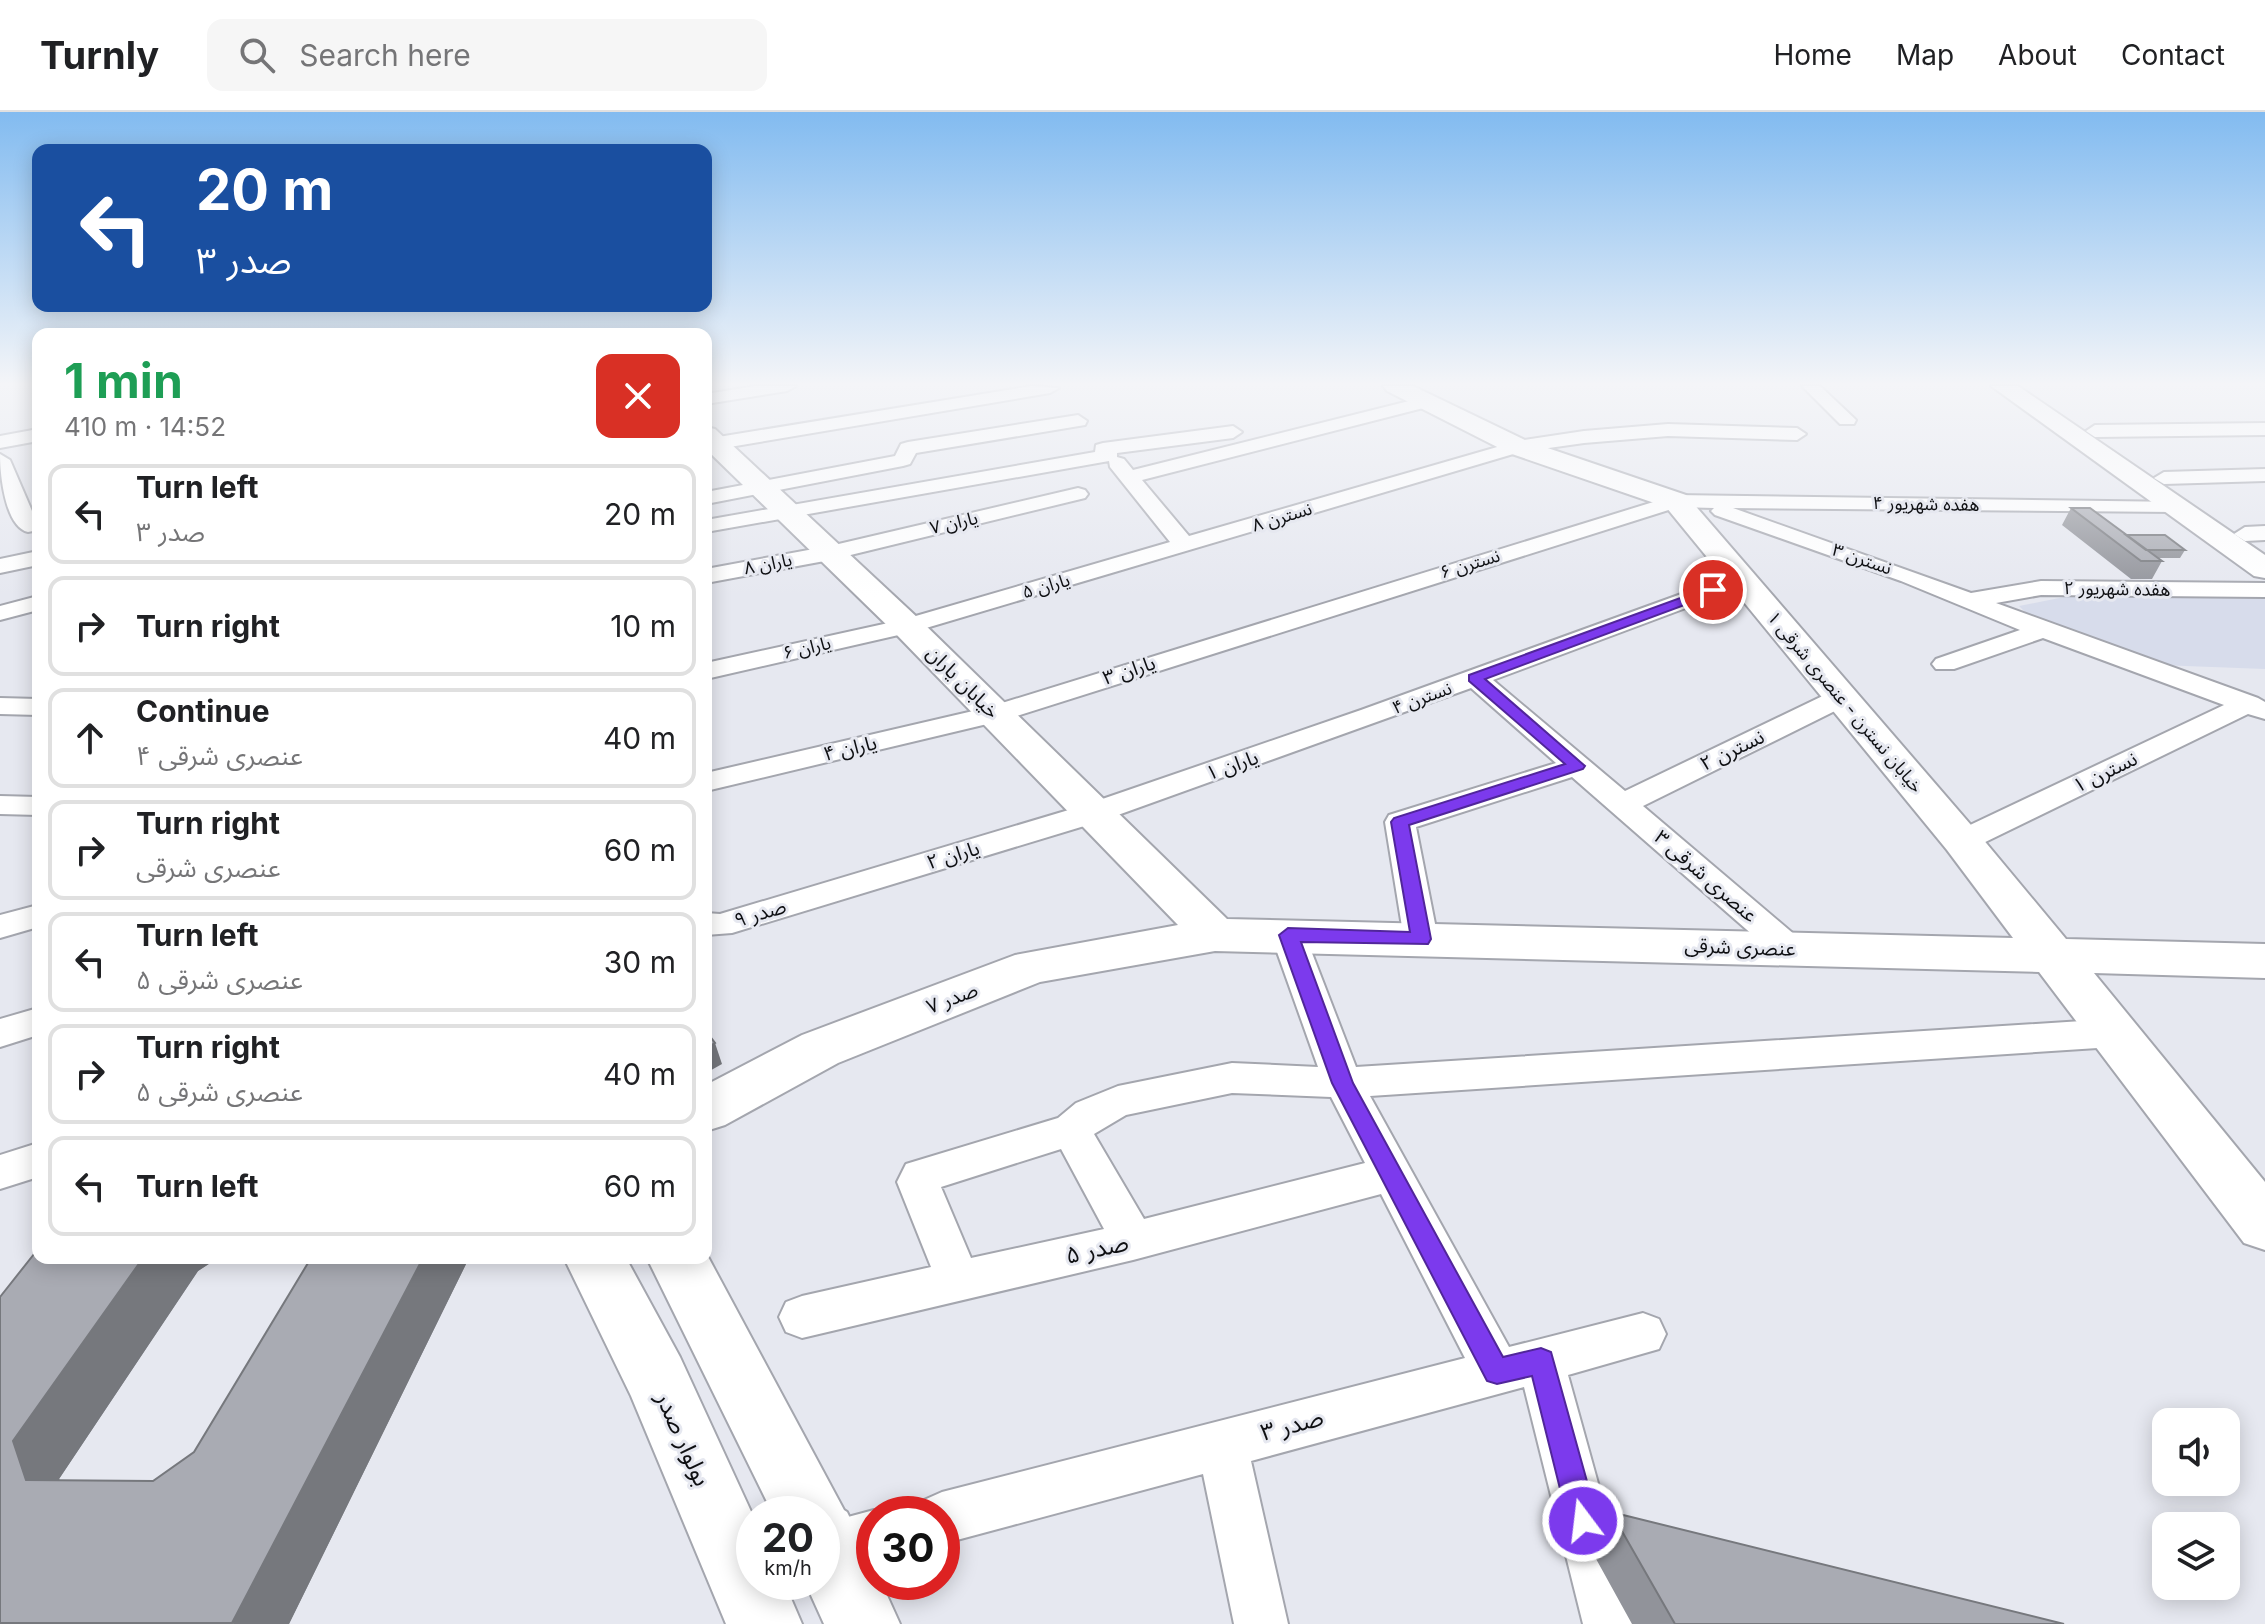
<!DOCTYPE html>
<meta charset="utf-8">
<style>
:root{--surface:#fff;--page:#f6f6f6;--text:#202124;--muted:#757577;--line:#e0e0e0}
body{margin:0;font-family:Inter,"Noto Sans Arabic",sans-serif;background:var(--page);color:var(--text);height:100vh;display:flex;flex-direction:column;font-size:30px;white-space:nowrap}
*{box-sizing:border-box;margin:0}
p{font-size:26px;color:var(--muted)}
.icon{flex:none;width:44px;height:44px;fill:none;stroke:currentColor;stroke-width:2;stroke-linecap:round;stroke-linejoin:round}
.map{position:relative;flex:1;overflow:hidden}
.side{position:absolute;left:32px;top:216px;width:680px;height:936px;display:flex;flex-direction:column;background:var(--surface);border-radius:16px;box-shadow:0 4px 20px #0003}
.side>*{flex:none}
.top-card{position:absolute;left:32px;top:32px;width:680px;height:168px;border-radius:16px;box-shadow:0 4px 20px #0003;background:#1a4fa0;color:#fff;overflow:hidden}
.tools{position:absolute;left:2152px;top:1296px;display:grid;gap:16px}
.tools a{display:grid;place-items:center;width:88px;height:88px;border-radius:16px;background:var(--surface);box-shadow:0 4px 20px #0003;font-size:40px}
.speed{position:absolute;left:736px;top:1384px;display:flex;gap:16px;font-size:40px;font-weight:700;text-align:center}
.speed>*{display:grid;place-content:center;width:104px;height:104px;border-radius:50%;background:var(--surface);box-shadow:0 4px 20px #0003;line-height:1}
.speed small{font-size:20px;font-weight:400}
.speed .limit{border:12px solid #d22;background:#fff;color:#111}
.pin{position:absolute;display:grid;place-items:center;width:68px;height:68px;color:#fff;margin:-34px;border:4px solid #fff;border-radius:50%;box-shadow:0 2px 8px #0007}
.me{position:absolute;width:88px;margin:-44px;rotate:345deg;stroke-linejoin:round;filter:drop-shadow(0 0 6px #0008)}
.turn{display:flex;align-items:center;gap:28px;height:168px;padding:0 32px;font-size:36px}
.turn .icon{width:104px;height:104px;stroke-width:2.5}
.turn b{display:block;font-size:56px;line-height:68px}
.round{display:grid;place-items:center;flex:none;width:84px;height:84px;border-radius:16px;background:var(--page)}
.head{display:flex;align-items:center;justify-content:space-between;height:136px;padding:0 32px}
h1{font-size:48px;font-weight:700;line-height:60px;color:#1e9e55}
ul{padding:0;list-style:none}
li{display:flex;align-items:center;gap:24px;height:100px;margin:0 16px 12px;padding:0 16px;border:4px solid var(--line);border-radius:16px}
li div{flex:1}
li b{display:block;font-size:30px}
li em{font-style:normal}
header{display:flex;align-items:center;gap:48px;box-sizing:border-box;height:112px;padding:0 40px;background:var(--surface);border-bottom:2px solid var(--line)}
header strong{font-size:38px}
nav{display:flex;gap:44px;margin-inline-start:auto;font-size:28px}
.search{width:560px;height:72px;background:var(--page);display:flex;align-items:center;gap:20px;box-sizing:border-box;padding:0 28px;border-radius:16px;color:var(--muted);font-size:30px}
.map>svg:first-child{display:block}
.built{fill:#d7dceb}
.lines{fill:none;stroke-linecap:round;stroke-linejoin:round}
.street-casing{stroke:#a4a6ae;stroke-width:4}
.secondary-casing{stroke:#a4a6ae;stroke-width:4}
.primary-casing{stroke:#a4a6ae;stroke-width:4}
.street{fill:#fff;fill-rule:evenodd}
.secondary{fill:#fff;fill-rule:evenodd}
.primary{fill:#fff;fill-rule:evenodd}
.wall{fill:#91939a}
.shaded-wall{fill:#76787d}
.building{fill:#a9abb3;stroke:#76787d;stroke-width:2}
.route{fill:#7c3aed;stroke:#51269a;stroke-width:2}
.labels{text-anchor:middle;stroke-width:6;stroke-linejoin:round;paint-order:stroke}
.far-street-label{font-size:18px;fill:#0e0f12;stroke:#e6e8f0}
.street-label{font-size:20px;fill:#0e0f12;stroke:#e6e8f0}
.near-street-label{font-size:24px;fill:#0e0f12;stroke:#e6e8f0}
</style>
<header>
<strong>Turnly</strong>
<div class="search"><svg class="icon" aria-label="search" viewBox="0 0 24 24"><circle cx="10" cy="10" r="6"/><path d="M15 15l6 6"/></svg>Search here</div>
<nav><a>Home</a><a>Map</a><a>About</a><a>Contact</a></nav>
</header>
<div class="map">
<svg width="2265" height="1512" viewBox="0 0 2265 1512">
<rect width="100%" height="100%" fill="#e6e8f0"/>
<path class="built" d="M2265 480V557L2159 553 2026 501 2019 494 2084 481Z"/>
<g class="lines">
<defs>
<path id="street" d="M756 274H796L787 279 706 292V282Z
M1032 274 1059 276 1050 281 706 339V327Z
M1802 274H1820L1856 308 1854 312H1840Z
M1425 285 1431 286 1434 290 1431 294 1142 368 1189 424 1518 329 1584 319 1668 312 1797 316 1806 322 1797 328 1668 324 1584 331 1520 340 916 519 706 567V551L902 508 1170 430 1110 355 1109 349 706 420V408L1095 340 1096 333 1103 331 1233 314 1242 320 1233 326 1117 341V345L1124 347 1133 358Z
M1078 303 1087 309 1085 313 916 341 910 352 903 354 706 392V380L895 344 901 332 908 330Z
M2265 311V323L2095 325 2086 319 2095 313Z
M38 317V329L0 336V324Z
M0 342 10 348 35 406H38V418L28 420C5 415 0 362 0 342Z
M2265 357V369L2164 372 2154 366 2164 360Z
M1078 376 1085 378 1088 382 1085 386 830 448 706 471V457L830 434Z
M1676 383 2182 390 2186 394 2182 398 2175 400 1733 396 1971 481 2041 469 2265 471V485L2041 483 1996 491 2258 586 2265 590V607L2248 602 1973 736 1962 739 1951 736 1946 729 1951 722 2224 593 2043 526 1954 557H1936L1932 552 1936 547 2020 518 1901 469 1715 403 1711 399 1714 396 1678 395 1004 608 706 679V661L986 596Z
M2265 414V428L2245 429 2234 422 2245 415Z
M38 439V453L0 461V447Z
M1742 460 1750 462 1754 467 1750 472 1493 568 1625 679 1833 579H1851L1855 585 1851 591 1643 694 1802 829 1807 837 1802 845 1790 849 1778 845 1572 665 1416 715 1438 827 1433 835 1421 839 1409 835 1404 827 1385 710 1389 703 1556 651 1471 576 1104 708 732 821 706 823V801L720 802 1082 694 1361 598Z
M38 484V498L0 508V494Z
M0 586 38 587V603L0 602Z
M0 684 38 685V703L0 702Z
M38 793V815L0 826V803Z
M1288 811 1300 815 1305 823 1356 955 2113 907 2126 911 2132 921 2126 931 2113 935 1370 984 1509 1235 1643 1201 1659 1207 1666 1222 1659 1237 1568 1263 1637 1512H1583L1524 1275 1251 1349 1288 1512H1234L1203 1362 942 1432V1402H918L924 1388 942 1380 1465 1246 1381 1082 1133 1148 802 1226 786 1220 779 1205 786 1190 802 1184 931 1155 897 1070 906 1052 1058 1006 1076 991 1118 974 1232 951 1318 955 1271 823 1276 815ZM1232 981 1331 985 1365 1051 1144 1107 1094 1022 1126 1003ZM1061 1037 1104 1117 971 1146 941 1075Z
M38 896V923L0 935V907Z
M38 1031V1065L0 1077V1043Z
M874 1398 884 1402H874V1450L828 1462 822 1460V1412Z"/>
<path id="secondary" d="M1383 274H1413L1527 329 1686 383 1977 720 2066 827 2265 832V866L2094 861 2265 1070V1138L2244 1131 2039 860 1215 839 1040 870 838 951 725 1013 706 1019V973L802 923 1015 843 1178 813 895 521 706 337V315L715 317 919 507 1227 807 2013 826 1947 738 1666 395 1509 341 1387 279Z
M706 1141 844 1398 847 1400 874 1455V1470H881L900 1512H824L805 1470H822V1402H773L647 1146H706Z
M564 1146H626L680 1245 754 1406V1470H784L802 1512H726L631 1284Z"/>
<path id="primary" d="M1991 274H2018L2265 443V466L2254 464Z"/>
</defs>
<use href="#street" class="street-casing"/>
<use href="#secondary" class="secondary-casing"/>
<use href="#primary" class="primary-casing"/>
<use href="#street" class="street"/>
<use href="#secondary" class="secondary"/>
<use href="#primary" class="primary"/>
</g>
<path class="wall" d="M2071 396 2126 423 2185 438 2180 446H2158L2162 449 2152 467H2131L2062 413Z
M38 1146H218L198 1159 59 1367 60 1368 153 1369 469 1146 289 1512H0V1185Z
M1611 1400 2064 1512H1632L1590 1436Z"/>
<path class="shaded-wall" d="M715 931 722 952 706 961V936Z
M143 1146H218L198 1159 59 1367 72 1406 26 1368 13 1329Z
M423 1146H469L289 1512H234L232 1511Z"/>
<path class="building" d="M2071 396H2090L2162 449H2141Z
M2126 423H2165L2185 438H2146Z
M706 919 715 931 706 936Z
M38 1137V1146H143L13 1329 26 1368 153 1369 194 1340 311 1146H423L232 1511H0V1185Z
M1611 1400 2064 1512H1675Z"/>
<linearGradient id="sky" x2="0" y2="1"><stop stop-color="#82bbf0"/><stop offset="0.56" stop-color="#f4f5f8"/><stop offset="1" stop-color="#f4f5f8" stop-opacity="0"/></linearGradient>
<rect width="2265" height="485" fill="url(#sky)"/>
<path class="route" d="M1713 474 1719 478 1717 481 1485 567 1585 654 1583 657 1409 713 1431 827 1428 832 1301 830 1353 971 1503 1245 1541 1236 1551 1240 1598 1409 1594 1420 1583 1424 1573 1420 1568 1409 1532 1264 1497 1272 1487 1269 1332 971 1279 823 1288 816 1410 820 1391 710 1394 706 1565 652 1469 569V563Z"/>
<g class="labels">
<g class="far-street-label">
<text transform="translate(1926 392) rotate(1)" y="6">هفده شهریور ۴</text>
<text transform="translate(1282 405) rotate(-17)" y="6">نسترن ۸</text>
<text transform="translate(954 411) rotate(-13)" y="6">یاران ۷</text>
<text transform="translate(1862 447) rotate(19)" y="6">نسترن ۳</text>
<text transform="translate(768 452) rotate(-11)" y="6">یاران ۸</text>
<text transform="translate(1470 452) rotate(-17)" y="6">نسترن ۶</text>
<text transform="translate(1046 474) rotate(-16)" y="6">یاران ۵</text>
<text transform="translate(2117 477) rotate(1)" y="6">هفده شهریور ۲</text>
<text transform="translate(807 536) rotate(-13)" y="6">یاران ۶</text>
<text transform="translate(1422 586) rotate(-20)" y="6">نسترن ۴</text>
<text transform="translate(1845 590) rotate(50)" y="6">خیابان نسترن - عنصری شرقی ۱</text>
</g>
<g class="street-label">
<text transform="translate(1129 558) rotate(-18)" y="7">یاران ۳</text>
<text transform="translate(963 570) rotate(45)" y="7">خیابان یاران</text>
<text transform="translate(850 636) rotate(-13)" y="7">یاران ۴</text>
<text transform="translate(1732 638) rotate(-26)" y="7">نسترن ۲</text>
<text transform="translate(1232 653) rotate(-19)" y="7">یاران ۱</text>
<text transform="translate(2105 660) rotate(-26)" y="7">نسترن ۱</text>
<text transform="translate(953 743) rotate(-17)" y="7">یاران ۲</text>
<text transform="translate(1706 764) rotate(41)" y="7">عنصری شرقی ۳</text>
<text transform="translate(760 801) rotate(-17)" y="7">صدر ۹</text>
<text transform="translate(1740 835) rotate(2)" y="7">عنصری شرقی</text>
<text transform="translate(952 886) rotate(-21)" y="7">صدر ۷</text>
</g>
<g class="near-street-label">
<text transform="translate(1097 1137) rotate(-13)" y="8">صدر ۵</text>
<text transform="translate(1292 1313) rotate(-15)" y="8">صدر ۳</text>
<text transform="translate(683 1327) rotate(66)" y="8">بولوار صدر</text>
</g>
</g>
</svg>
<div class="tools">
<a><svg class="icon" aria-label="sound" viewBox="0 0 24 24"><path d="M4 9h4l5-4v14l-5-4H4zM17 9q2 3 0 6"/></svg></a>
<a><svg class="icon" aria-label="layers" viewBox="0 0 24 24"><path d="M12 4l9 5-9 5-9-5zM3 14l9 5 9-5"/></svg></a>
</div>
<div class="speed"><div>20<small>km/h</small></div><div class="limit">30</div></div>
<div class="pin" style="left:1713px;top:478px;background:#d93025"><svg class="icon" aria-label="arrive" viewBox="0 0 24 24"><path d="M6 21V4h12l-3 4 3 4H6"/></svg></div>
<svg class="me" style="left:1583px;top:1409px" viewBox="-20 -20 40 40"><circle r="17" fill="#7c3aed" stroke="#fff" stroke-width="3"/><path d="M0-11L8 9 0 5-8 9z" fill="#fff"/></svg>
<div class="top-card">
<div class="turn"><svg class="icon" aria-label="left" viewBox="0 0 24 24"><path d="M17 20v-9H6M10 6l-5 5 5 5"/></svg><div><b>20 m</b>صدر ۳</div></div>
</div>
<section class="side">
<div class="head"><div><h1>1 min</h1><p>410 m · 14:52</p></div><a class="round" style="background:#d93025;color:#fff"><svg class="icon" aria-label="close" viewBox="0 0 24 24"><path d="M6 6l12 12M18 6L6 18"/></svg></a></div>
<ul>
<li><svg class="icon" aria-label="left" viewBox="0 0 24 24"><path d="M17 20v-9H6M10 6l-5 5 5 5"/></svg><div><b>Turn left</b><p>صدر ۳</p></div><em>20 m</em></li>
<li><svg class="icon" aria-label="right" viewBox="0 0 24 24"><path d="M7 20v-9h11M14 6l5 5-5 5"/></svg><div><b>Turn right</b></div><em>10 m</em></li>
<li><svg class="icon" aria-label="ahead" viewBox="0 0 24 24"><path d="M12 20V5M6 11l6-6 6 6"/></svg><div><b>Continue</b><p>عنصری شرقی ۴</p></div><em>40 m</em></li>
<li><svg class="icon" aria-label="right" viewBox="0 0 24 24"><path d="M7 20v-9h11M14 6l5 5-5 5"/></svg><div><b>Turn right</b><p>عنصری شرقی</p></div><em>60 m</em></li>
<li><svg class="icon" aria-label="left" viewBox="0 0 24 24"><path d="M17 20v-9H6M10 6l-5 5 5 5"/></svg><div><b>Turn left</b><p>عنصری شرقی ۵</p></div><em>30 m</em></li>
<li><svg class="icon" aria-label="right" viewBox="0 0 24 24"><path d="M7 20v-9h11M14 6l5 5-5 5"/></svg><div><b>Turn right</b><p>عنصری شرقی ۵</p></div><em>40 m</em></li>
<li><svg class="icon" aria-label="left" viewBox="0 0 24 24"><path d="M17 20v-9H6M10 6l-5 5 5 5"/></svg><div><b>Turn left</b></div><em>60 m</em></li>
</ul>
</section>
</div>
